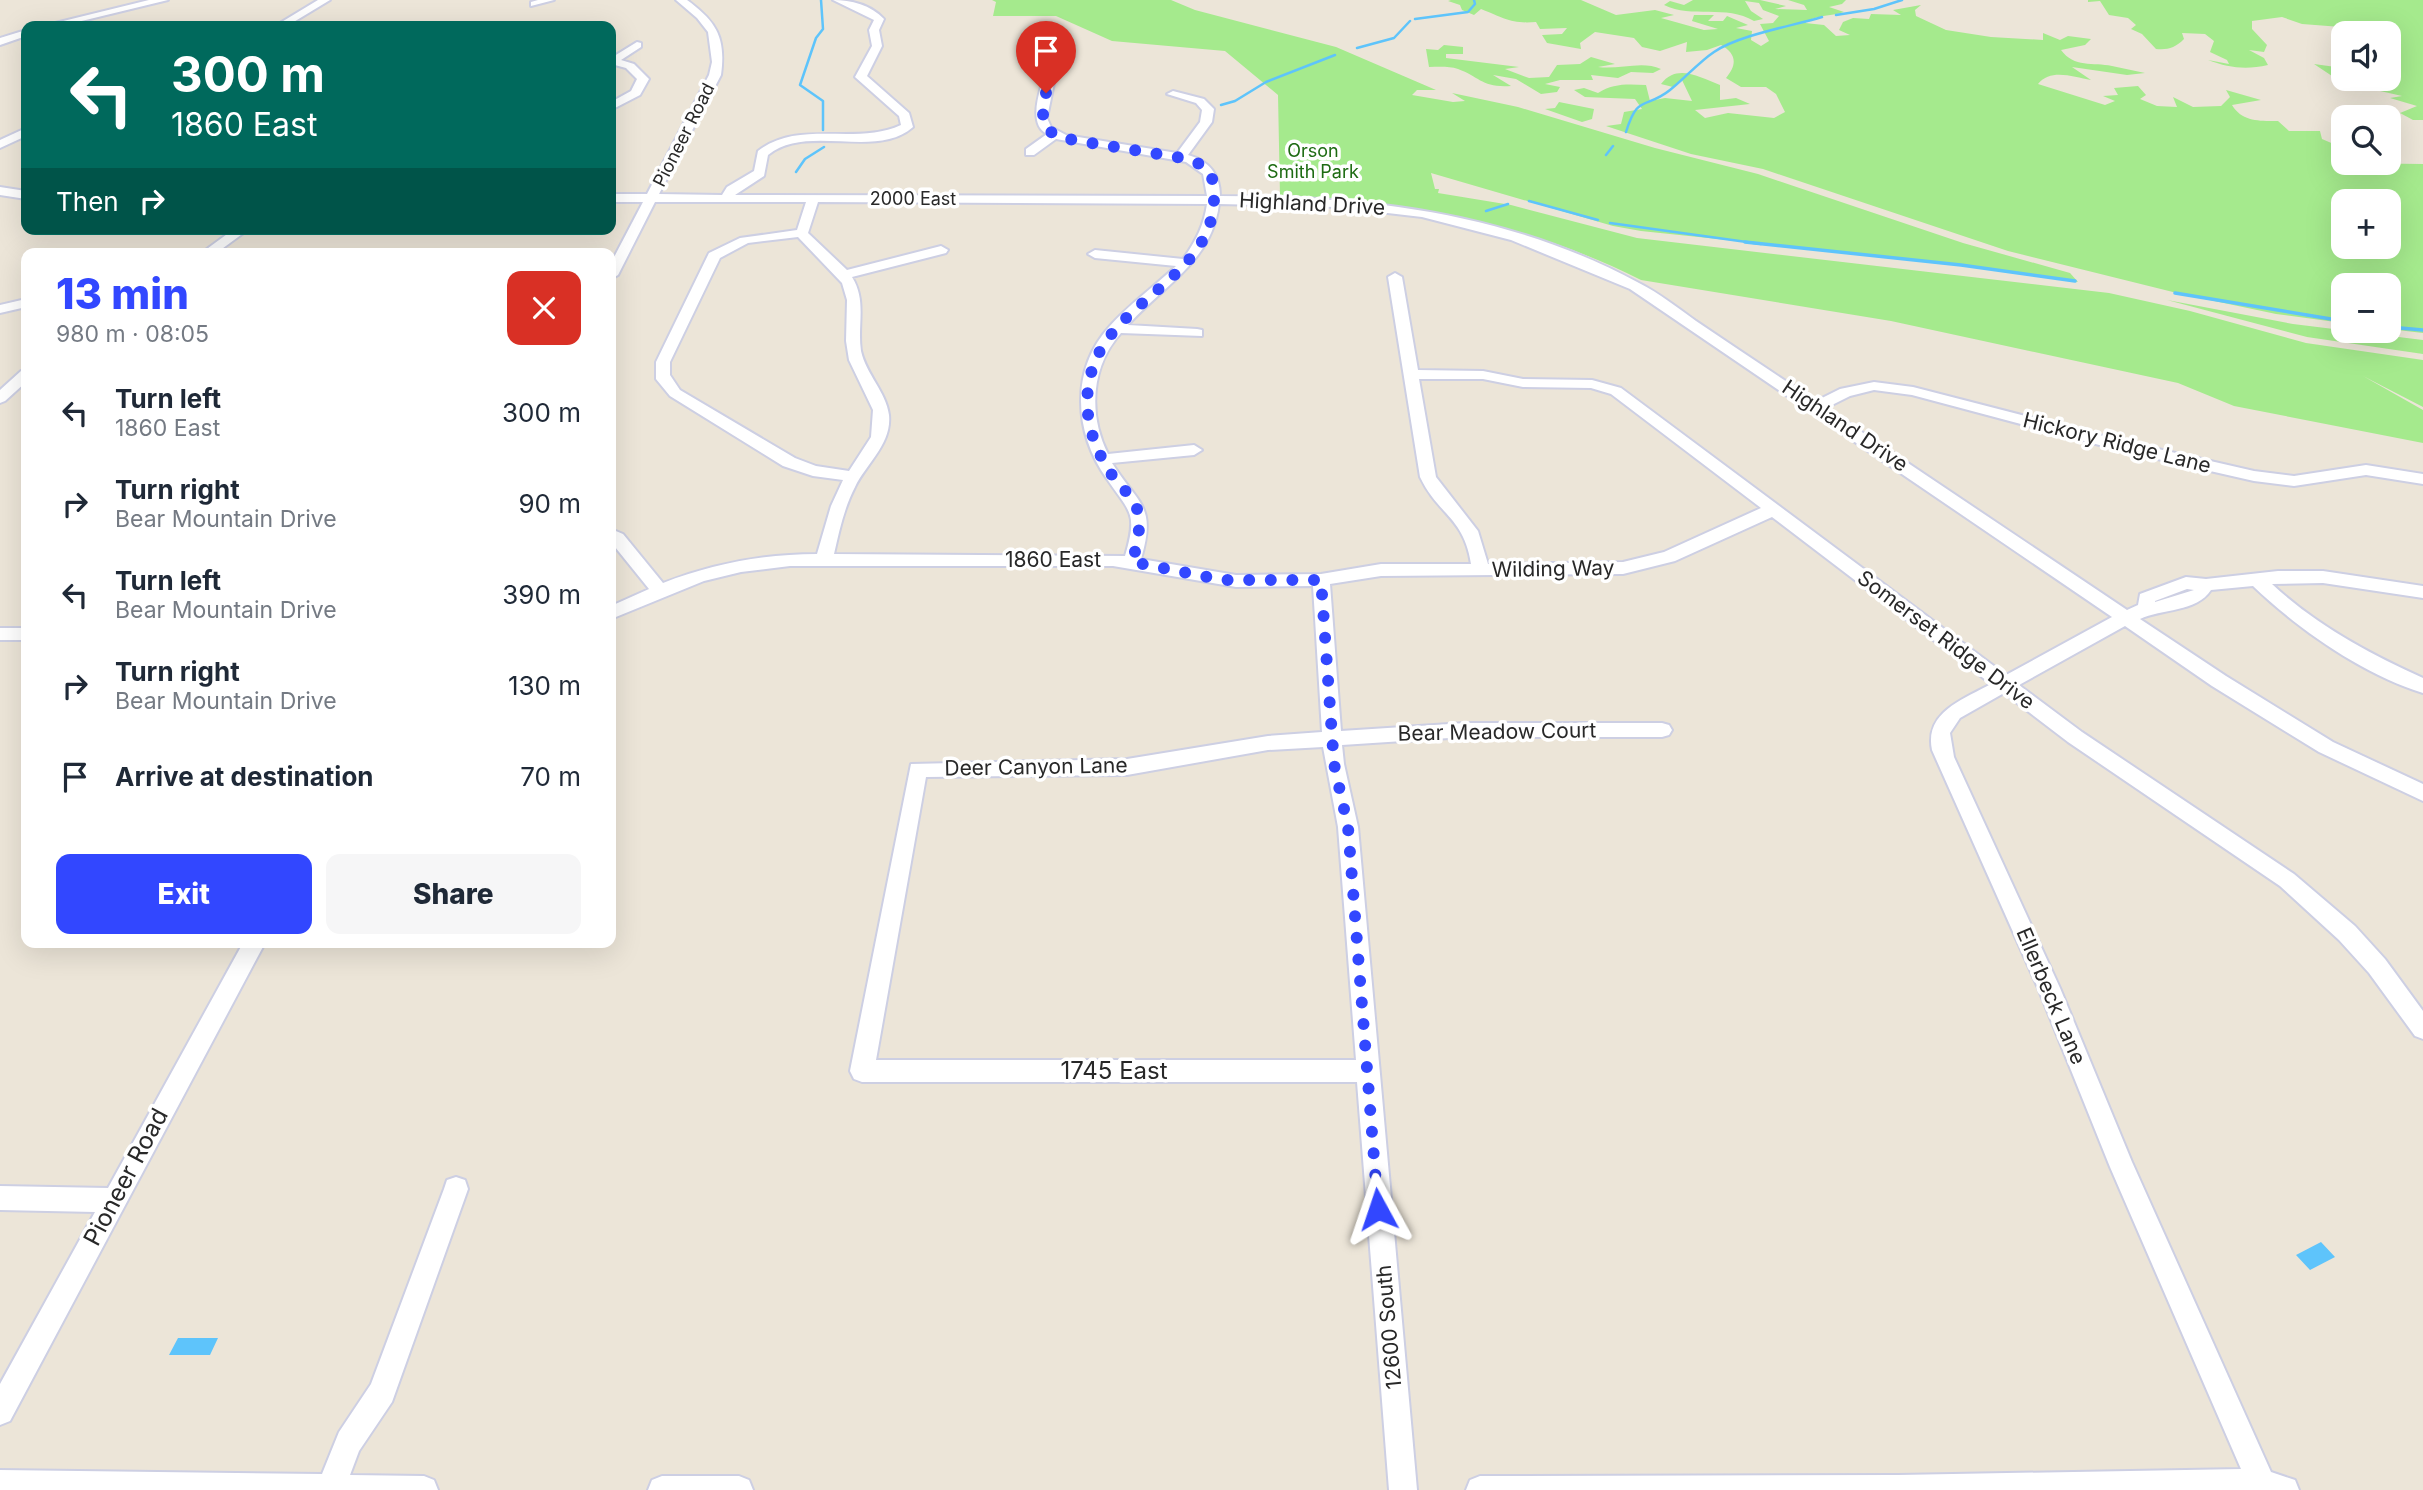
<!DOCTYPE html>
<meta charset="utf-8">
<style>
:root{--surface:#fff;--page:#f6f6f7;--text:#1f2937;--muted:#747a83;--accent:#3247ff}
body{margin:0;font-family:Inter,sans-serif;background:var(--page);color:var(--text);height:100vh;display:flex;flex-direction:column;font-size:26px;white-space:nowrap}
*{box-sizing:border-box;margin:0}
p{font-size:23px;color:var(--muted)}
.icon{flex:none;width:38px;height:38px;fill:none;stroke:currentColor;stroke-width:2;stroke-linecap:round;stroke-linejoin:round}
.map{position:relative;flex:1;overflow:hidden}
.details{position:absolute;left:21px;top:248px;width:595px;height:700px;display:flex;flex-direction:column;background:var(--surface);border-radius:14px;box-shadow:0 7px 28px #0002}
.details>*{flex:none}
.hud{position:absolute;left:21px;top:21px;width:595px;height:214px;border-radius:14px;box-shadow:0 7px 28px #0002;background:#00695c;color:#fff;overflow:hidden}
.controls{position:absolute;left:2331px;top:21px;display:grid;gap:14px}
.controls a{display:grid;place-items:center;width:70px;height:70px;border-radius:14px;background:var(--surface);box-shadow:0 7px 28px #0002;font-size:35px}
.pin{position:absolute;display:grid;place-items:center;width:60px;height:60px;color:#fff;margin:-72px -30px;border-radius:50% 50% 50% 0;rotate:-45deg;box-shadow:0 0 7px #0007}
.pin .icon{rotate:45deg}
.me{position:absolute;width:77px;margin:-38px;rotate:355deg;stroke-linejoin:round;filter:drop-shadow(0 0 5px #0008)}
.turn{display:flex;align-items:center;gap:24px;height:147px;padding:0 35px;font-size:32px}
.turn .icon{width:91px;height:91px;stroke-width:2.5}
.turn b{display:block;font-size:49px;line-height:60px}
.then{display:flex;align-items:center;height:66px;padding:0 35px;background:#0003;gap:14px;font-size:26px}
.round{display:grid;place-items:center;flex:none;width:74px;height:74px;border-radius:14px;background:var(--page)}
.headline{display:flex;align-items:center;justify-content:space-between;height:119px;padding:0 35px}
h1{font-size:42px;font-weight:800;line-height:52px;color:var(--accent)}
.action{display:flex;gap:14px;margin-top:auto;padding:14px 35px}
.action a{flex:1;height:80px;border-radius:14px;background:var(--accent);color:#fff;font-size:28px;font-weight:800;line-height:80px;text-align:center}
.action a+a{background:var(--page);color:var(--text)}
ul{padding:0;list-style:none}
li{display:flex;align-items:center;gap:21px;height:91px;padding:0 35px}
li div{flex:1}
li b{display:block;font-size:26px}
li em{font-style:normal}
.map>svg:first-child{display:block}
.green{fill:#a5ea8d;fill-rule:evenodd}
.water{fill:#5ec4fb}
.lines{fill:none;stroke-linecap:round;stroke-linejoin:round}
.stream-far1{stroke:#5ec4fb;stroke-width:2.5}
.stream{stroke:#5ec4fb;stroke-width:3.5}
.minor-casing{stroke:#cdcfe3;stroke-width:4}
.minor{fill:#fff;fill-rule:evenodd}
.route{stroke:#3247ff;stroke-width:12;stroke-dasharray:0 21.6}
.labels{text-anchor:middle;stroke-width:7;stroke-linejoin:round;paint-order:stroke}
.far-street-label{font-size:18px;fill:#282828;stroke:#fff}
.far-park-label{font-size:18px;fill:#1d6b12;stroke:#fff}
.street-label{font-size:21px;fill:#282828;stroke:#fff}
.near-street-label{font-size:24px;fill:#282828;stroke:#fff}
</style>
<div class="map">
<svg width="2423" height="1490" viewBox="0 0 2423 1490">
<rect width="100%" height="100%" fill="#ece5d8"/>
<path class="green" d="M992 0H1171L1195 10 1336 47 1436 90H1417L1412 95 1453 102 1465 101 1452 93 1518 107 1655 148 1758 174 1963 243 2070 273 2078 282 1965 265 1641 231 1613 226 1431 173 1435 189H1439L1438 193 1511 205 1637 238 2109 293 2190 311 2306 343 2423 360V407L2363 376 2423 410V443L2234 406 2178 383 1891 321 1641 280C1530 224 1404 199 1280 196L1278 95 1225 51 1112 41 1056 16H993L996 2Z
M1451 0H1581L1616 15 1655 10 1674 15 1661 18 1704 30 1718 29 1692 21 1694 15H1714L1708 21H1723L1727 16 1748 25 1736 28 1752 31 1751 40 1761 46 1769 41 1760 24 1773 23 1779 16 1763 10 1759 3 1745 1 1751 11 1763 19 1754 21C1726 4 1692 19 1664 5L1670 1 1684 5 1693 0H1760L1786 6 1775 9 1807 10 1804 5 1788 0H1846L1842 4 1829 7 1844 12C1830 17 1816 14 1805 23L1824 25 1836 36 1850 35 1839 30 1843 22 1853 18 1869 19 1871 14 1901 15 1893 10 1921 5 1915 10 1916 16 1946 30 1991 37 2043 40V33L2060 40 2068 36 2091 39 2085 45 2061 50C2074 68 2093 62 2112 66 2123 68 2134 71 2145 73L2127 75 2072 67 2091 80C2073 77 2051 68 2038 84L2105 105 2115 101 2103 96 2118 95 2114 88 2138 86 2146 95 2140 99 2157 106 2177 107 2173 97 2193 107 2221 106 2230 97 2226 90 2261 100 2232 105C2242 122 2260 121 2278 121L2289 131H2320L2322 139 2343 148V163L2423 164V333L2389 329V285H2343V323L2276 314 2181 294 2008 251 1763 169 1691 154 1606 126 1621 124 1624 112 1642 109 1635 99 1585 97 1574 90 1584 88 1598 93C1613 83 1628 84 1646 85L1650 101 1665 98 1692 101 1682 80 1673 87 1661 84C1677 63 1699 77 1720 85V100L1736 98 1750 104 1695 110 1705 118 1728 113 1774 118 1785 112 1776 94 1766 87H1741L1726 78C1737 65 1737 54 1721 45L1707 50 1686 52 1687 42 1660 51 1642 47 1634 38 1595 32 1580 43 1581 49 1547 43 1542 35 1562 34 1567 28 1540 29 1536 22C1510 24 1504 18 1481 9L1474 15 1462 10 1460 5 1448 1ZM2343 201H2389V247H2343Z
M2088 0H2423V120H2413L2400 113 2417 106 2390 98 2402 96 2341 82 2314 64 2343 68V79H2389V33H2351L2341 27 2302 24 2282 17 2252 21V29L2267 45 2264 52 2249 50 2264 58 2268 65C2246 70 2229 68 2208 60L2229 64 2227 60 2210 52 2214 41 2205 34 2182 33 2184 39C2175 48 2168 50 2156 49L2142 34 2131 29 2136 25 2128 18 2109 15 2100 1 2088 2Z
M1444 45 1463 47V54H1446V58L1519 67 1505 69 1529 78 1549 77 1557 65 1580 64 1591 57 1615 64 1598 67C1619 70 1642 60 1661 69L1653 73 1631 72 1618 78 1591 75 1593 80H1560L1545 84 1560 87 1557 92 1541 94 1516 79 1493 75 1511 86C1482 88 1480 77 1458 69 1449 66 1438 67 1429 67L1426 49 1438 50Z
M1559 102 1594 109 1592 119 1582 122 1545 109 1555 108Z
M2167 300 2293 324 2423 340V354L2307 337Z"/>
<path class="water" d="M2321 1242 2335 1257 2310 1270 2296 1255Z
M178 1338H218L210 1355H169Z"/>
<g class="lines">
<path class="stream-far1" d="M821 0 823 29 816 38 800 85 823 101V130
M1836 15 1874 9 1902 0
M1415 19 1468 12 1475 4 1474 0
M1357 48 1394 38 1410 21
M1221 105 1235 101 1266 82 1335 55
M1626 132C1638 93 1645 110 1670 90 1684 79 1699 62 1714 52 1739 35 1792 26 1822 17
M1606 155 1613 146
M796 172 805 159 824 147
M1529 201 1598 220
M1486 211 1508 204
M1610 223 1761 244"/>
<path class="stream" d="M1745 242 1961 265 2075 281
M2175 293 2343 321
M2389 327 2423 330"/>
<defs>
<path id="minor" d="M149 0H168L61 26H43Z
M318 0H330L287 26H275Z
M538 0H554L531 6V2Z
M676 0H687C717 22 726 38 721 75L659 194 722 195 727 187 754 171 758 151C799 119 856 146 901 125L899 116 855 77 872 46 869 30 874 20 833 0C851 0 871 5 884 19L879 30 882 46 867 76 909 113 913 127C876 160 807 123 768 155L764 176 735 195 1207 196 1203 174 1186 162 1056 139 1034 155H1026V149L1047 134C1025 123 1043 82 1048 63L1053 60 1058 63 1047 118 1051 127 1066 135 1177 153 1200 122 1202 110 1196 103 1167 94 1173 91 1204 99 1214 109 1212 122 1188 155C1209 161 1220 174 1220 196 1366 196 1508 212 1639 283 1659 293 1678 308 1696 321 1736 348 1776 375 1816 401L1840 389 1874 382 1913 387 2119 440 2254 471 2294 476 2366 465 2423 474V484L2366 475 2294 486 2254 481 2118 450 1912 395 1874 390 1850 396 1826 408 2127 610 2138 605 2140 594 2186 577 2206 579 2278 571H2323L2423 586V598L2323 583 2272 584C2316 625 2368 653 2423 678V693C2362 674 2298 629 2253 586L2211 590C2197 612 2161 609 2140 619L2226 676 2333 742 2423 784V801L2319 752 2212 686 2125 626 2019 685 2082 732 2294 874 2355 926 2385 959 2423 1011V1039L2415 1036 2369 973 2339 940 2280 886 2068 742 2004 693 1960 718 1950 733 1954 757 2060 988 2132 1162 2271 1472 2295 1480 2299 1490H1466L1470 1480 1480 1476 1898 1475 2241 1469 2110 1167 2038 988 1932 750C1924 712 1964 699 1991 684L1772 517 1675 561 1623 574 1381 576 1330 584 1341 731 1465 723H1662L1669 725 1672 730 1669 735 1662 737H1465L1342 745 1344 764 1358 827 1417 1490H1389L1357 1082H862L854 1079 850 1071 911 764 1127 759 1268 736 1322 732 1313 586 1236 587 1113 566H790L741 572 704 581 611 619V606L649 589 611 542V529L623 534 663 583C712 564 764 554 817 554L831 506 843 480 813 476 783 466 670 396 656 379V362L709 253 740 238 797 230 806 202H655L618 275 611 279V263L643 202H611V194H647L709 75 712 62 708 32 697 18ZM818 202 1207 204C1204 225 1196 241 1183 259L1095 250 1088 254 1095 258 1176 266C1154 287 1128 305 1109 327 1070 370 1074 433 1107 479 1130 513 1138 512 1125 556L834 554C839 532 844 508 855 487 866 464 892 444 889 415 886 392 866 374 861 351 857 325 867 301 852 277L946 253 948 250 941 246 847 270 808 233ZM1219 204 1336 207 1422 217 1511 240 1630 289 2112 617 2006 675 1621 388 1592 380 1523 379 1483 371 1418 370 1402 277 1395 273 1388 277 1420 477C1438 515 1464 517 1471 564H1381L1321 574 1236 575 1141 559C1157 505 1138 504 1112 463L1194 455 1202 450 1194 445 1108 454C1088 414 1091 366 1121 333L1202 336V330L1197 329 1128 325C1164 285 1212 261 1219 204ZM798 237 842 283 847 300 846 341 849 360 873 410 871 437 849 471 816 466 795 458 680 390 670 375V362L720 258 748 243ZM1419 379H1483L1523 387 1591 388 1611 394 1761 508 1664 552 1623 562 1488 564 1478 531 1436 477ZM2187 589 2194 590 2155 602V601ZM1323 747 1338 827 1356 1060H876L926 777 1127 775 1268 750Z
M26 30V36L0 45V38Z
M637 42 641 43V47L621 60 634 64 649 79 640 95 611 110V102L631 91 637 79 626 68 611 64V58Z
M26 128V136L0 148V140Z
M0 187 26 191V199L0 195Z
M234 229H249L215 254H200Z
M26 299V307L0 313V305Z
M26 370V382L5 401 0 403V390L21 371Z
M0 628H26V640H0Z
M243 943H265L10 1421 0 1425V1384L95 1212 0 1210V1186L108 1188Z
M456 1177 465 1180 468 1189 392 1402 359 1451 350 1475 424 1476 434 1480 438 1490H0V1470L322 1474 339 1432 371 1384 444 1189 447 1180Z
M662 1476H739L749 1480 753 1490H648L652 1480Z"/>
</defs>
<use href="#minor" class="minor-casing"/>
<use href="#minor" class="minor"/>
</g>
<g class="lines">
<path class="route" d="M1046 93 1042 122 1054 135 1073 140 1189 159C1208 167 1214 174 1214 194 1216 273 1124 296 1096 359 1079 399 1088 440 1112 475 1120 487 1133 496 1137 509 1142 526 1137 546 1132 562L1223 580H1321L1334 764 1348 827 1378 1209"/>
</g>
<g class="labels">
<g class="far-street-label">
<text transform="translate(684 135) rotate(-63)" y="6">Pioneer Road</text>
<text x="913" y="205">2000 East</text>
</g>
<g class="far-park-label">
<text x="1313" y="157">Orson<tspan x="1313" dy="21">Smith Park</tspan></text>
</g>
<g class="street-label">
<text transform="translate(1312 204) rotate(3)" y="7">Highland Drive</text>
<text transform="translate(1845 426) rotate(34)" y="7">Highland Drive</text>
<text transform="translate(2117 443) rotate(14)" y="7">Hickory Ridge Lane</text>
<text x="1053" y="567">1860 East</text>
<text transform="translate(1553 569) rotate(-1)" y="7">Wilding Way</text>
<text transform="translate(1946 640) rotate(37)" y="7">Somerset Ridge Drive</text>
<text transform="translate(1497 732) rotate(-1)" y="7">Bear Meadow Court</text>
<text transform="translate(1036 767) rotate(-1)" y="7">Deer Canyon Lane</text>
<text transform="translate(2051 996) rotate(67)" y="7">Ellerbeck Lane</text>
<text transform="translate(1389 1327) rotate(-95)" y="7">12600 South</text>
</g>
<g class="near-street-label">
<text x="1114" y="1079">1745 East</text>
<text transform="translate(126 1177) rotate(-62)" y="8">Pioneer Road</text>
</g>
</g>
</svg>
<div class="controls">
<a><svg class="icon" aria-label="sound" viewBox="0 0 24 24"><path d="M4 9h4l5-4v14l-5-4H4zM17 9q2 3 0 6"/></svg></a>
<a><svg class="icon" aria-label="search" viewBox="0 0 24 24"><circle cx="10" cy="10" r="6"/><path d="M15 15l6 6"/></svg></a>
<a>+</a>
<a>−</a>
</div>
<div class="pin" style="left:1046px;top:93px;background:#d93025"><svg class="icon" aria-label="arrive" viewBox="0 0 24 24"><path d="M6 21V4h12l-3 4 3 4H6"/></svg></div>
<svg class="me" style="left:1378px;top:1209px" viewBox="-20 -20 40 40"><path d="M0-17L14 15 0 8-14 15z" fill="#3247ff" stroke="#fff" stroke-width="4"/></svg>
<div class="hud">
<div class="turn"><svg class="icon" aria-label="left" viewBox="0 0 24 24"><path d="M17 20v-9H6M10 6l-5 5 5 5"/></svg><div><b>300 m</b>1860 East</div></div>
<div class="then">Then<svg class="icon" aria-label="right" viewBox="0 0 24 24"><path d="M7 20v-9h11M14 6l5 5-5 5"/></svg></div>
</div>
<section class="details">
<div class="headline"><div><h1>13 min</h1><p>980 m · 08:05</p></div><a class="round" style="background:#d93025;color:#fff"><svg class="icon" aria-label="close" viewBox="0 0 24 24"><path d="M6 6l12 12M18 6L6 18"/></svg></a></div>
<ul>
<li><svg class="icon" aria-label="left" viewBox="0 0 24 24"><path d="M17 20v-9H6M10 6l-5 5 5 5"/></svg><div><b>Turn left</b><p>1860 East</p></div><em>300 m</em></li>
<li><svg class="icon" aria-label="right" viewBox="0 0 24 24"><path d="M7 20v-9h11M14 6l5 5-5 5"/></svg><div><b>Turn right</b><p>Bear Mountain Drive</p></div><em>90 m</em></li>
<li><svg class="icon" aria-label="left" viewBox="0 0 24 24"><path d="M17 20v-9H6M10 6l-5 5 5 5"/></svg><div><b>Turn left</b><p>Bear Mountain Drive</p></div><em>390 m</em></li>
<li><svg class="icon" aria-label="right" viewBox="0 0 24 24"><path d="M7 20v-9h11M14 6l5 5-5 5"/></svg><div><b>Turn right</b><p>Bear Mountain Drive</p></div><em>130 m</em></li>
<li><svg class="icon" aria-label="arrive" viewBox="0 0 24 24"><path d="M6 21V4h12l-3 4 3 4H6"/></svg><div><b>Arrive at destination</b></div><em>70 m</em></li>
</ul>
<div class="action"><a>Exit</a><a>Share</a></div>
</section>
</div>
